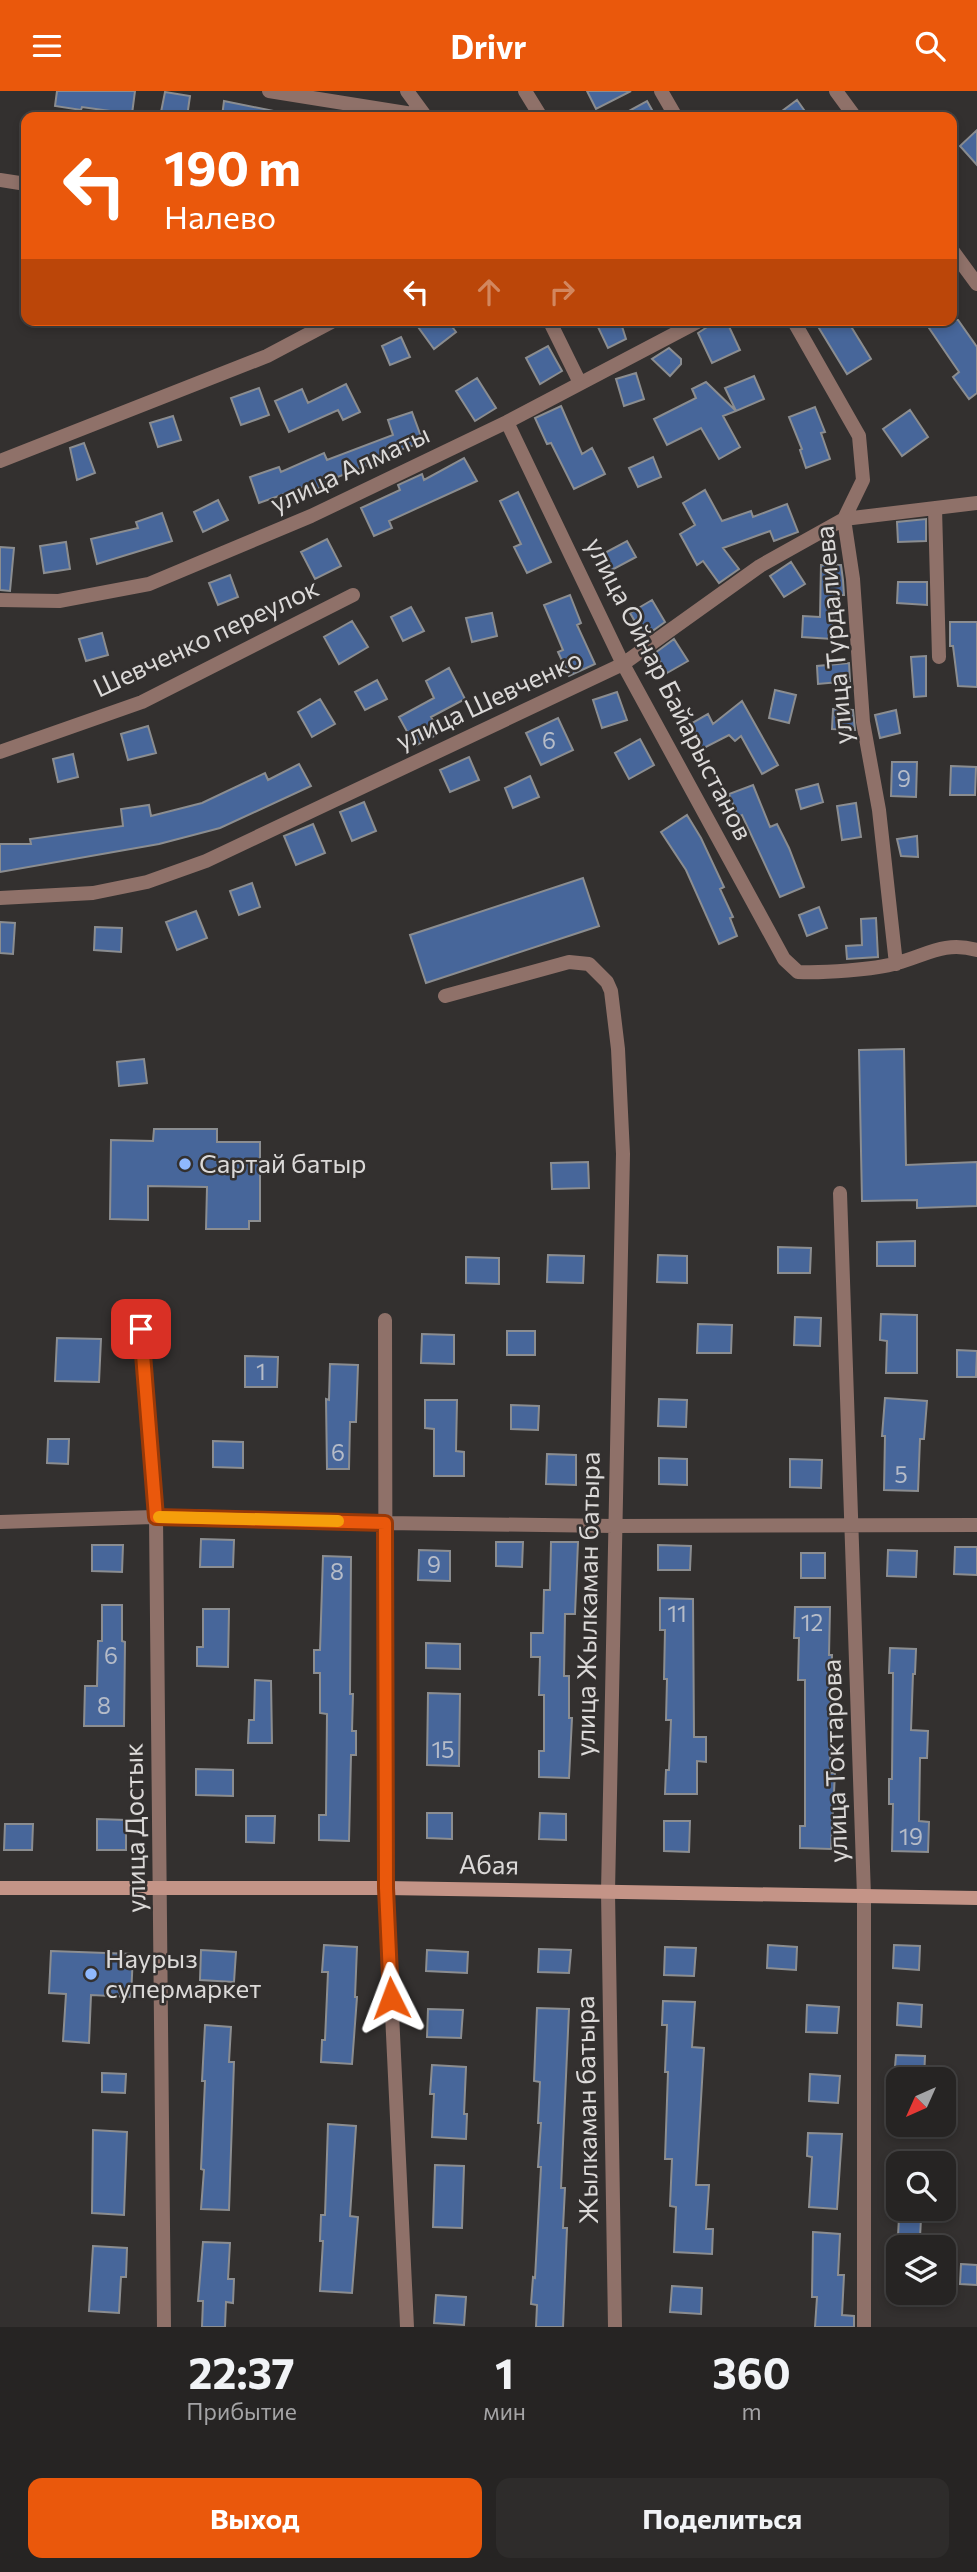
<!DOCTYPE html>
<html lang="ru">
<meta charset="utf-8">
<style>
:root{--surface:#262423;--page:#2e2c2b;--text:#f1f3f6;--muted:#a4a4a6;--line:#424141;--accent:#ea580c}
body{margin:0;font-family:Commissioner,sans-serif;background:var(--page);color:var(--text);height:100vh;display:flex;flex-direction:column;font-size:26px;white-space:nowrap}
*{box-sizing:border-box;margin:0}
p{font-size:23px;color:var(--muted)}
.icon{flex:none;width:38px;height:38px;fill:none;stroke:currentColor;stroke-width:2;stroke-linecap:round;stroke-linejoin:round}
.map{position:relative;height:2236px;overflow:hidden}
.panel{display:flex;flex-direction:column;background:var(--surface);flex:1}
.panel>*{flex:none}
.banner{position:absolute;left:21px;top:21px;width:936px;height:214px;border-radius:14px;box-shadow:0 4px 10px #0003,0 0 0 2px var(--line);background:#ea580c;color:#fff;overflow:hidden}
.needle{width:46px;rotate:225deg}
.controls{position:absolute;left:886px;top:1976px;display:grid;gap:14px}
.controls a{display:grid;place-items:center;width:70px;height:70px;border-radius:14px;background:var(--surface);box-shadow:0 4px 10px #0003,0 0 0 2px var(--line);font-size:35px}
.pin{position:absolute;display:grid;place-items:center;width:60px;height:60px;color:#fff;margin:-30px;border-radius:14px;box-shadow:0 4px 10px #0006}
.me{position:absolute;width:77px;margin:-38px;rotate:357deg;stroke-linejoin:round;filter:drop-shadow(0 0 5px #0008)}
.turn{display:flex;align-items:center;gap:24px;height:147px;padding:0 28px;font-size:32px}
.turn .icon{width:91px;height:91px;stroke-width:2.5}
.turn b{display:block;font-size:49px;line-height:60px}
.lanes{display:flex;align-items:center;height:66px;padding:0 28px;background:#0003;justify-content:center;gap:35px;direction:ltr}
.lanes .off{opacity:.35}
.eta{display:flex;justify-content:space-evenly;align-items:center;height:119px;text-align:center}
.eta b{font-size:42px;font-weight:700;line-height:49px}
.button{display:flex;gap:14px;margin-top:auto;padding:14px 28px}
.button a{flex:1;height:80px;border-radius:14px;background:var(--accent);color:#fff;font-size:28px;font-weight:700;line-height:80px;text-align:center}
.button a+a{background:var(--page);color:var(--text)}
header{display:flex;justify-content:space-between;align-items:center;height:91px;padding:0 28px;background:var(--accent);color:#fff;font-size:32px;font-weight:700}
.map>svg:first-child{display:block}
.building{fill:#47669a;stroke:#8b8d90;stroke-width:2}
.lines{fill:none;stroke-linecap:round;stroke-linejoin:round}
.street{stroke:#8f7169;stroke-width:14}
.secondary{stroke:#c49487;stroke-width:14}
.route-casing{stroke:#983908;stroke-width:18}
.route{stroke:#ea580c;stroke-width:12}
.slow{stroke:#f59e0b;stroke-width:12}
.poi-dot{fill:#8fb8fd;stroke:#33302f;stroke-width:2.5}
.labels{text-anchor:middle;stroke-width:5;stroke-linejoin:round;paint-order:stroke}
.number-label{font-size:23px;fill:#b6bcc8}
.street-label{font-size:26px;fill:#dbd9d8;stroke:#33302f}
.poi-label{font-size:26px;fill:#dbd9d8;stroke:#33302f;text-anchor:start}
</style>
<header><svg class="icon" aria-label="menu" viewBox="0 0 24 24"><path d="M4 6h16M4 12h16M4 18h16"/></svg>Drivr<svg class="icon" aria-label="search" viewBox="0 0 24 24"><circle cx="10" cy="10" r="6"/><path d="M15 15l6 6"/></svg></header>
<div class="map">
<svg width="977" height="2236" viewBox="0 0 977 2236">
<rect width="100%" height="100%" fill="#33302f"/>
<path class="building" d="M57 0H135L132 23 82 16 81 19 55 15Z
M587 0H631L596 18Z
M165 1 190 5 187 26H160Z
M797 9 809 26H774Z
M224 10 279 21V26H222Z
M647 10 656 26H618Z
M977 39V74L960 55Z
M413 229H447L456 241 434 258Z
M606 229H620L626 248 608 257 597 234Z
M718 229H726L740 259 712 272 698 242Z
M814 229H847L871 268 847 283Z
M940 229H958L977 256V302L969 308 953 286 959 281 929 237Z
M401 246 410 266 390 274 382 255Z
M548 255 562 280 540 293 526 267Z
M669 257 681 268V273L670 285 652 268Z
M636 282 644 308 624 315 616 288Z
M754 285 764 308 736 320 725 297Z
M477 287 496 317 475 330 456 300Z
M706 291 736 320 723 325 740 356 719 368 701 337 667 354 654 328 696 307 692 298Z
M346 293 360 321 343 329 338 319 289 341 275 310 302 298 308 312Z
M259 297 269 324 241 334 231 307Z
M561 315 582 363 592 357 605 383 574 398 551 352 547 353 535 327Z
M815 316 825 341 821 342 830 368 806 377 800 359 802 358 789 326Z
M910 319 928 346 902 365 883 338Z
M412 321 423 351 377 367 378 370 335 387 336 389 307 403 304 396 259 412 250 386 279 376 281 381 324 362 327 369 393 344 388 329Z
M173 325 181 349 158 356 150 332Z
M84 352 95 382 77 389 70 357Z
M653 366 661 386 638 396 629 377Z
M464 367 477 390 389 430 392 437 374 445 361 417 400 399 398 394 422 383 424 389Z
M705 399 722 430 751 420 753 426 787 413 798 441 774 450 770 440 723 457 739 478 719 492 703 470 697 474 680 443 695 434 683 412Z
M518 401 551 471 527 482 514 456 521 453 500 410Z
M218 409 228 429 203 441 194 421Z
M162 422 172 450 97 473 91 448 138 437 136 431Z
M926 428V450L898 451 897 431Z
M327 448 341 475 315 488 301 461Z
M627 450 636 466 610 480 601 464Z
M66 451 70 478 44 482 40 455Z
M0 456 14 457 10 500 0 499Z
M791 471 805 493 784 506 770 485Z
M821 474H841L843 489 844 504H835L832 548 802 546 803 525 820 526Z
M230 484 238 506 218 514 209 492Z
M898 491H927V514L897 512Z
M570 504 581 532 577 534 595 573 569 585 558 561 563 559 544 514Z
M652 509 665 531 644 546 630 522Z
M411 516 424 540 403 550 391 526Z
M492 522 497 545 472 551 466 527Z
M352 530 368 556 339 573 324 546Z
M950 531H977V596L958 595 953 555H950Z
M102 542 108 564 86 570 79 548Z
M674 548 688 570 667 582 655 562Z
M926 565V605L914 606 911 566Z
M849 572 850 590 818 593 817 575Z
M449 577 465 608 431 626 440 642 415 655 399 626 434 607 426 590Z
M377 589 387 608 365 619 355 601Z
M775 599 796 604 789 632 769 627Z
M617 601 627 629 602 637 593 609Z
M320 608 335 633 312 646 298 621Z
M742 610 778 674 762 683 741 645 735 650 729 644 702 658 689 634 708 623 713 633Z
M833 618 853 619 855 639 832 638Z
M896 619 900 642 880 647 875 624Z
M558 627 573 659 541 674 526 642Z
M148 635 156 662 128 669 121 643Z
M640 648 654 674 629 688 615 662Z
M73 663 78 686 58 691 53 668Z
M469 666 479 689 450 701 440 679Z
M892 671H917L916 706 891 705Z
M299 673 311 695 220 737 159 753 0 781V753H31L30 748 123 735 121 718 149 714 151 725 202 712 265 682 268 689Z
M951 675 976 676 975 704H950Z
M530 685 539 706 513 717 505 697Z
M818 693 823 711 801 718 796 699Z
M753 694 770 736 777 733 789 757 804 796 780 806 742 724 738 726 729 703Z
M364 711 376 740 352 750 340 721Z
M856 712 861 746 842 749 837 715Z
M687 724 701 747 724 796 720 798 733 826 730 827 737 845 719 853 686 779 661 741Z
M313 733 325 762 296 774 284 745Z
M917 745 918 766 901 765 897 748Z
M583 787 599 835 426 892 410 844Z
M252 792 260 816 239 824 230 800Z
M819 816 827 837 807 845 799 824Z
M196 820 207 847 177 859 166 831Z
M876 827 878 866 847 868 846 855 862 854 861 828Z
M0 831 15 832 13 863 0 862Z
M95 836 122 837 121 861 94 859Z
M904 958 906 1074 977 1071V1115L917 1117V1109L862 1110 859 959Z
M144 968 147 992 119 995 117 971Z
M154 1038H217V1051H260V1130H249V1138H206L207 1096 148 1095V1129L110 1128 111 1049 153 1050Z
M588 1071 589 1097 552 1098 551 1072Z
M915 1150V1175H877V1151Z
M778 1156 811 1157 810 1182H778Z
M548 1164 584 1165 583 1192 547 1191Z
M658 1164 687 1165V1192L657 1191Z
M466 1166 499 1167V1193L466 1192Z
M881 1223 917 1224V1282H886L887 1250 880 1249Z
M795 1226 821 1227 820 1255 794 1254Z
M698 1233 732 1234 731 1262H697Z
M507 1240H535V1264H507Z
M422 1243 454 1244V1273L421 1272Z
M57 1247 101 1248 99 1291 55 1290Z
M957 1259 977 1260 976 1286H957Z
M245 1265 278 1266 277 1296H245Z
M330 1273 358 1274 356 1331H350L349 1378H327L326 1308 329 1309Z
M885 1307 927 1310 924 1348H920L918 1400 884 1399 885 1345H882Z
M659 1308 687 1309 686 1336 658 1335Z
M425 1309H457L456 1360 464 1361V1385H434V1338L425 1337Z
M511 1314 539 1315 538 1339 511 1338Z
M48 1348H69L68 1373 47 1372Z
M213 1350 243 1351V1377L213 1376Z
M547 1363 576 1364V1394L546 1393Z
M659 1367 687 1368V1394L659 1393Z
M790 1368 822 1369 821 1397 790 1396Z
M201 1448 234 1449 233 1476H200Z
M496 1451H523L522 1476 496 1475Z
M551 1451H578L575 1523H565L564 1585H569V1627H572L569 1687 539 1686V1660H544V1604H539L540 1566H531V1542H543L544 1499H550Z
M92 1454H123L122 1481 92 1480Z
M658 1454 691 1455 690 1479H658Z
M955 1456H977V1484L954 1483Z
M419 1459 450 1460V1490L418 1489Z
M888 1459 917 1460 916 1486 887 1485Z
M801 1462H825V1487H801Z
M323 1465 351 1466 350 1603H353L352 1640H356V1664H351L349 1750 319 1749V1724H326L327 1623 320 1622V1582H314V1559H320Z
M660 1507 693 1508 694 1646H706V1671L697 1670V1703H665L666 1679H669L671 1629H666L667 1588H664L665 1539H660Z
M102 1514H122V1550L125 1551 124 1635H84L85 1595H97L98 1550H102Z
M795 1516H830L829 1564H832L830 1682H835L831 1758 800 1757V1735H805V1589H798L799 1547H794Z
M203 1518H229L228 1576 197 1575V1556H203Z
M426 1552 460 1553V1578L426 1577Z
M890 1557 916 1558 915 1583H913L911 1639 928 1640 927 1667H920L919 1730 929 1731 928 1761 892 1760 893 1713H889V1688H892L893 1582H889Z
M255 1589 271 1590 272 1652H248L249 1629H254Z
M428 1602 460 1603 459 1675 427 1674Z
M196 1678 233 1679V1705L196 1704Z
M427 1722H452V1748L427 1747Z
M540 1722 566 1723V1749L539 1748Z
M246 1725H275L274 1752 246 1751Z
M97 1728 126 1729V1759H97Z
M664 1730H690L689 1761 664 1760Z
M5 1733H33L32 1759H4Z
M324 1854 357 1856 355 1906H357L352 1973 321 1971 322 1949H325L328 1881H322Z
M768 1854 797 1856 796 1879 767 1877Z
M894 1854 920 1855 919 1879 893 1877Z
M665 1856 696 1857 694 1885 664 1884Z
M539 1858 571 1859 569 1882 538 1881Z
M201 1859 236 1861 234 1891 200 1889Z
M427 1859 468 1861 467 1882 426 1880Z
M51 1860 133 1863 131 1906 91 1904 89 1952 63 1950 66 1903 49 1902Z
M663 1910 695 1911 692 1956 704 1957 696 2094H709L706 2138H713L712 2163 674 2161 676 2116 670 2115 672 2068H665L668 1981H665L667 1934H662Z
M898 1912 922 1914 921 1936 897 1934Z
M807 1914 839 1916 837 1942 806 1941Z
M537 1917 569 1918 561 2097H565L563 2137H567L563 2236H536L537 2214 531 2213 533 2186 535 2187 541 2076H538L541 2032H538L540 1991 534 1990Z
M428 1918 463 1919 461 1947 427 1946Z
M205 1934 231 1936 229 1971H234L229 2119 201 2118 204 2079 201 2078 205 1990H202Z
M896 1964 925 1965 924 1988H894Z
M432 1974 466 1976 464 2023H467L466 2048 432 2046 434 2003H430Z
M102 1982 126 1983 125 2002 102 2001Z
M810 1983 840 1985 838 2012 809 2010Z
M328 2033 356 2035 350 2125 358 2126 352 2202 320 2200 323 2150H320L321 2124H325Z
M93 2039 127 2041 124 2124 92 2122Z
M808 2042 842 2043 837 2118 809 2116 812 2066 807 2065Z
M435 2074 464 2075 462 2137 433 2136Z
M899 2126 921 2128 920 2146 898 2145Z
M813 2141 840 2143 838 2184H844L842 2224 854 2225V2236H815L817 2206H812Z
M203 2151 230 2152 228 2188H234L233 2212 226 2211 225 2236H202L203 2210H198Z
M93 2155 127 2157 126 2186H121L119 2222 89 2220Z
M961 2173 977 2174V2194L960 2193Z
M672 2195 702 2197 701 2223 670 2221Z
M436 2204 466 2206 464 2234 434 2232Z"/>
<g class="lines">
<path class="street" d="M269 0 425 25
M407 0 426 26
M525 0 541 26
M661 0 676 26
M836 0 855 26
M0 89 26 93
M952 159 977 193
M549 229 580 292
M793 229 859 345 863 389 844 428 853 488 863 631 879 719 896 873
M507 331 623 573 784 868 798 881C823 882 873 879 897 872 927 864 944 850 977 859
M0 370 267 265 335 229
M935 417 939 566
M0 509 59 510 149 493 311 425 507 331 701 229
M0 661 142 611 353 504
M0 807 93 802 147 791 206 770 623 573 760 475 844 428 977 412
M445 905 569 871 589 873 607 891 611 900 618 958 623 1063 608 1801 615 2236
M840 1102 864 1805V2236
M385 1229 386 1797 407 2236
M141 1238 156 1426 164 2236
M0 1431 184 1425 385 1432 614 1435 977 1434"/>
<path class="secondary" d="M0 1797H386L977 1807"/>
</g>
<g class="lines">
<defs>
<path id="route" d="M141 1238 156 1426 385 1432 386 1797 391 1907"/>
</defs>
<use href="#route" class="route-casing"/>
<use href="#route" class="route"/>
<path class="slow" d="M159 1426 338 1430"/>
</g>
<g class="poi-dot">
<circle cx="185" cy="1073" r="7"/>
<circle cx="91" cy="1883" r="7"/>
</g>
<g class="labels">
<g class="number-label">
<text x="549" y="658">6</text>
<text x="904" y="696">9</text>
<text x="261" y="1289">1</text>
<text x="338" y="1370">6</text>
<text x="901" y="1392">5</text>
<text x="434" y="1482">9</text>
<text x="337" y="1489">8</text>
<text x="677" y="1531">11</text>
<text x="812" y="1540">12</text>
<text x="111" y="1573">6</text>
<text x="104" y="1623">8</text>
<text x="443" y="1667">15</text>
<text x="911" y="1754">19</text>
</g>
<g class="street-label">
<text transform="translate(350 378) rotate(-25)" y="9">улица Алматы</text>
<text transform="translate(834 544) rotate(-95)" y="9">улица Турдалиева</text>
<text transform="translate(206 547) rotate(-25)" y="9">Шевченко переулок</text>
<text transform="translate(669 598) rotate(63)" y="9">улица Ойнар Байарыстанов</text>
<text transform="translate(489 609) rotate(-25)" y="9">улица Шевченко</text>
<text transform="translate(588 1513) rotate(-89)" y="9">улица Жылкаман батыра</text>
<text transform="translate(835 1670) rotate(-92)" y="9">улица Токтарова</text>
<text transform="translate(135 1737) rotate(-91)" y="9">улица Достык</text>
<text transform="translate(489 1774) rotate(1)" y="9">Абая</text>
<text transform="translate(587 2019) rotate(-91)" y="9">Жылкаман батыра</text>
</g>
<g class="poi-label">
<text x="199" y="1082">Сартай батыр</text>
<text x="105" y="1877">Наурыз<tspan x="105" dy="30">супермаркет</tspan></text>
</g>
</g>
</svg>
<div class="controls">
<a><svg class="needle" viewBox="-14 -14 28 28"><path d="M0-13l5 13h-10z" fill="#e53935"/><path d="M0 13l5-13h-10z" fill="#a4a4a6"/></svg></a>
<a><svg class="icon" aria-label="search" viewBox="0 0 24 24"><circle cx="10" cy="10" r="6"/><path d="M15 15l6 6"/></svg></a>
<a><svg class="icon" aria-label="layers" viewBox="0 0 24 24"><path d="M12 4l9 5-9 5-9-5zM3 14l9 5 9-5"/></svg></a>
</div>
<div class="pin" style="left:141px;top:1238px;background:#d93025"><svg class="icon" aria-label="arrive" viewBox="0 0 24 24"><path d="M6 21V4h12l-3 4 3 4H6"/></svg></div>
<svg class="me" style="left:391px;top:1907px" viewBox="-20 -20 40 40"><path d="M0-17L14 15 0 8-14 15z" fill="#ea580c" stroke="#fff" stroke-width="4"/></svg>
<div class="banner">
<div class="turn"><svg class="icon" aria-label="left" viewBox="0 0 24 24"><path d="M17 20v-9H6M10 6l-5 5 5 5"/></svg><div><b>190 m</b>Налево</div></div>
<div class="lanes"><svg class="icon" aria-label="left" viewBox="0 0 24 24"><path d="M17 20v-9H6M10 6l-5 5 5 5"/></svg><svg class="icon off" aria-label="ahead" viewBox="0 0 24 24"><path d="M12 20V5M6 11l6-6 6 6"/></svg><svg class="icon off" aria-label="right" viewBox="0 0 24 24"><path d="M7 20v-9h11M14 6l5 5-5 5"/></svg></div>
</div>
</div>
<section class="panel">
<div class="eta">
<div><b>22:37</b><p>Прибытие</p></div>
<div><b>1</b><p>мин</p></div>
<div><b>360</b><p>m</p></div>
</div>
<div class="button"><a>Выход</a><a>Поделиться</a></div>
</section>
